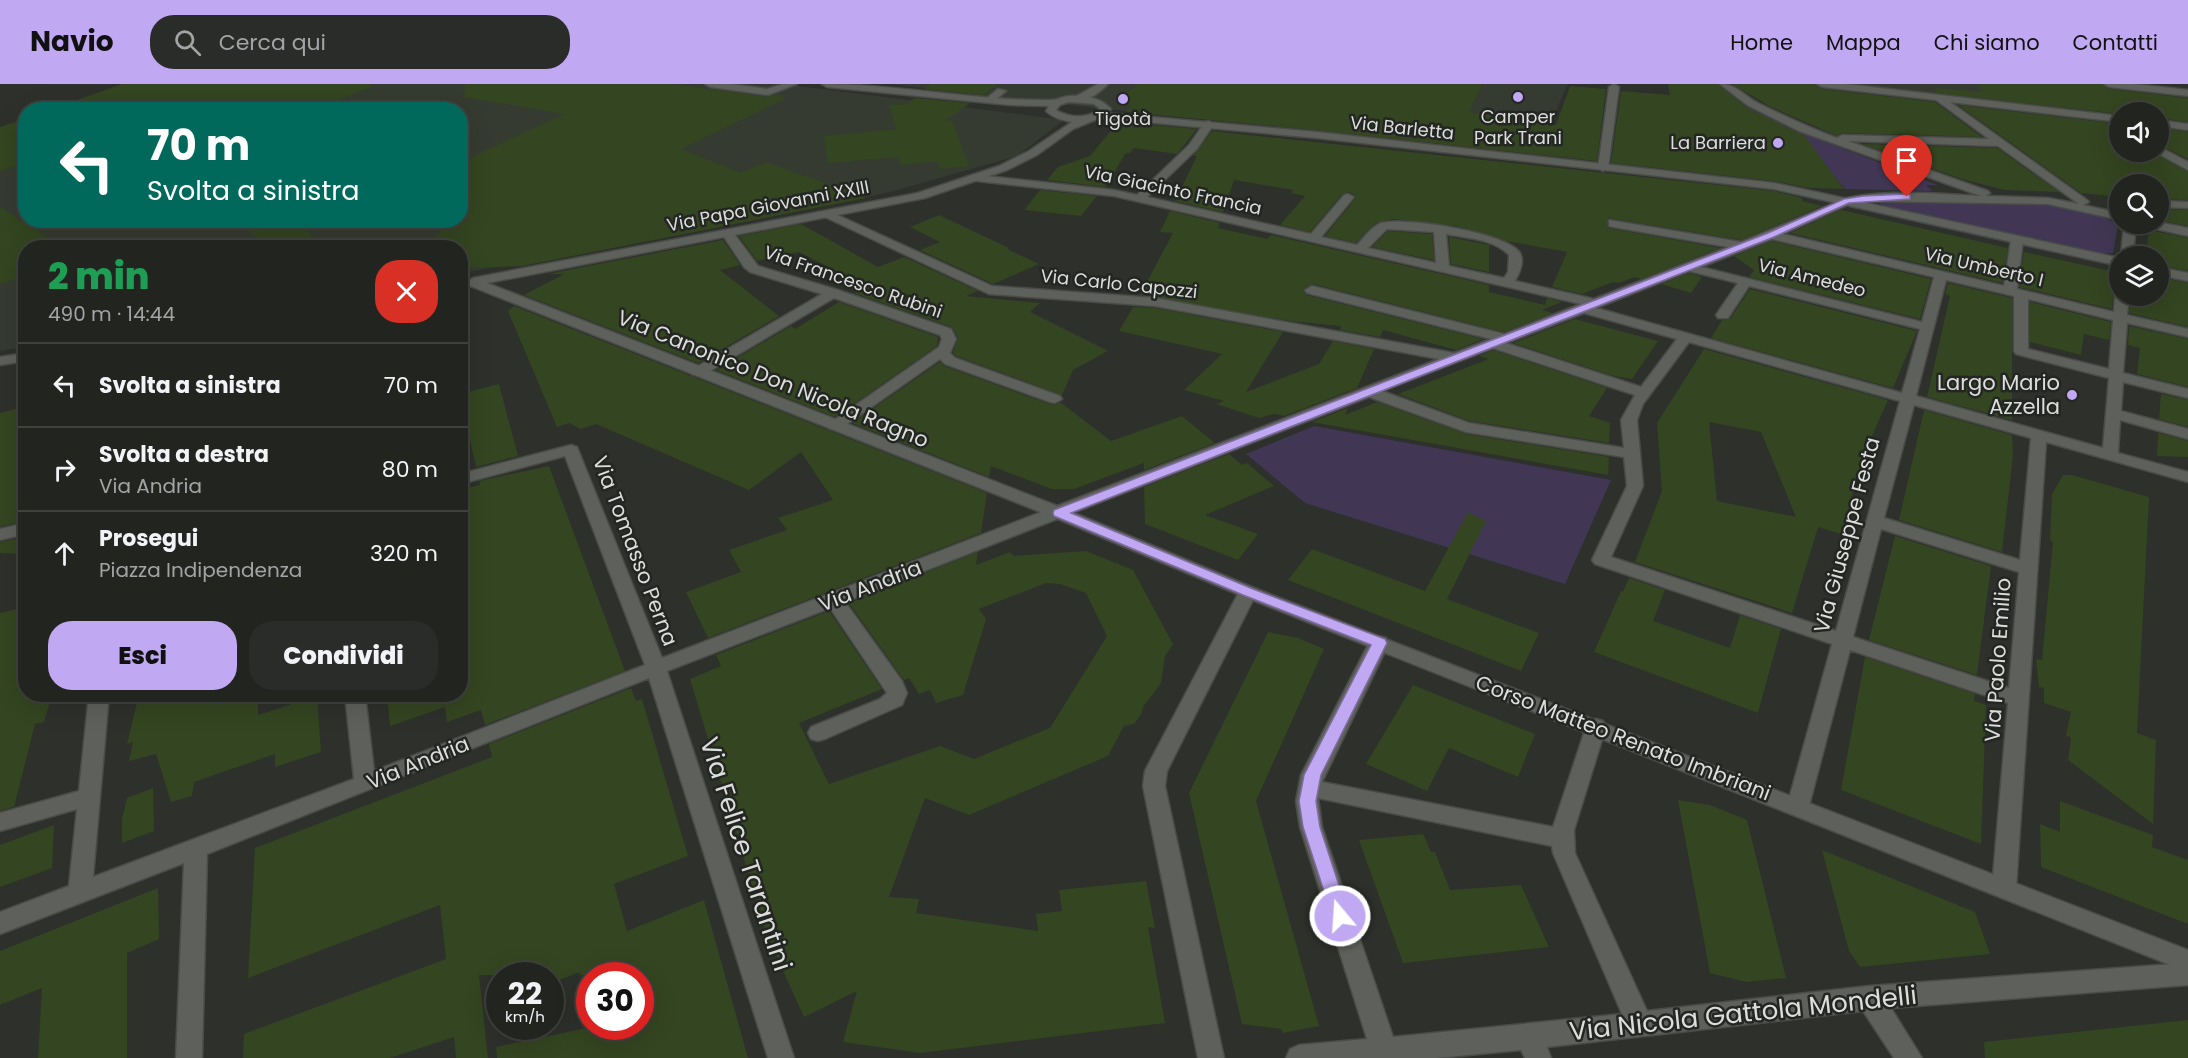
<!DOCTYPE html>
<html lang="it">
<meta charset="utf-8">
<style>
:root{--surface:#222420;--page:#2a2c29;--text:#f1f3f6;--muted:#a2a4a5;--line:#3f413e;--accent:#c1a8f3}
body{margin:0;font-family:Poppins,sans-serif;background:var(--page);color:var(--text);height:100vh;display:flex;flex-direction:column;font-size:22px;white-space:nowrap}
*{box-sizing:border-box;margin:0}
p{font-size:20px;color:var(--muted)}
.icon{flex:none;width:33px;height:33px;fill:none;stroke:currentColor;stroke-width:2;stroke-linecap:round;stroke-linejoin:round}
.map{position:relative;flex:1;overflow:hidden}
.drawer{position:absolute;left:18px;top:156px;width:450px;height:462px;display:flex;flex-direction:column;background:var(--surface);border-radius:24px;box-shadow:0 6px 24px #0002,0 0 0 2px var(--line)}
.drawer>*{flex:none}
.top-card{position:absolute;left:18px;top:18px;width:450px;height:126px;border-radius:24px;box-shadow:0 6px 24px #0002,0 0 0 2px var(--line);background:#00695c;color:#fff;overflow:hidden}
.tools{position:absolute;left:2109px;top:18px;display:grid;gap:12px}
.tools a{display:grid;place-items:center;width:60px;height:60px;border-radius:50%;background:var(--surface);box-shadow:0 6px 24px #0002,0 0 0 2px var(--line);font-size:30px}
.speed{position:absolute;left:486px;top:878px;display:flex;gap:12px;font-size:30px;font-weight:700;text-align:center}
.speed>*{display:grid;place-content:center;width:78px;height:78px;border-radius:50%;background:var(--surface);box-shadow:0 6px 24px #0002,0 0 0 2px var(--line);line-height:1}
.speed small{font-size:15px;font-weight:400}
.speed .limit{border:9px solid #d22;background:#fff;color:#111}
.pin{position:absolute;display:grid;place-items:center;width:51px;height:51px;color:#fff;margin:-62px -26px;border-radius:50% 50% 50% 0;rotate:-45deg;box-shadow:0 0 6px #0007}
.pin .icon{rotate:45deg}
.me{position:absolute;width:66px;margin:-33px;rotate:342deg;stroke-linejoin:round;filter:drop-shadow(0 0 4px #0008)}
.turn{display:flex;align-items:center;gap:21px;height:126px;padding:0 30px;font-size:27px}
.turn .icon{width:78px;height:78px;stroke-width:2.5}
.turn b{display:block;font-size:42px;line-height:51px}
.round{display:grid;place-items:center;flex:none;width:63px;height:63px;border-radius:24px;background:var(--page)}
.overview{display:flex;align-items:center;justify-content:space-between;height:102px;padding:0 30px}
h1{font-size:36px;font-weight:800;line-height:45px;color:#1e9e55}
.primary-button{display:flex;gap:12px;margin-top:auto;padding:12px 30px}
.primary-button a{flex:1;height:69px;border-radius:24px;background:var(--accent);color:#111;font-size:24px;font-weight:800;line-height:69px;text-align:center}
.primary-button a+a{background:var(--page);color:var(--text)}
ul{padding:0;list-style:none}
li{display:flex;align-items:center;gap:18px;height:84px;padding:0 30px;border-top:2px solid var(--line)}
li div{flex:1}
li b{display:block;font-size:22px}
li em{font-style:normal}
header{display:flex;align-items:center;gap:36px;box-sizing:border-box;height:84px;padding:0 30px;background:var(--accent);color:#111}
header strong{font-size:28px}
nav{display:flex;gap:33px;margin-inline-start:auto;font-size:21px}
.search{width:420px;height:54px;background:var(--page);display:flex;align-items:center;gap:15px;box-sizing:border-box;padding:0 21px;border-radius:24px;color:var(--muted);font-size:22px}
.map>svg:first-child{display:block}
.built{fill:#363b31}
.green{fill:#413754}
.building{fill:#344521;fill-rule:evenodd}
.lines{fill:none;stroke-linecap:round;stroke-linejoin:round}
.lane-casing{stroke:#4a4b48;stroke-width:3}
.street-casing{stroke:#4a4b48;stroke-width:3}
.secondary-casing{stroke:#4a4b48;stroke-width:3}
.lane{fill:#5d605b;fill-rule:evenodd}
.street{fill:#5d605b;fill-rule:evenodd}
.secondary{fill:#5d605b;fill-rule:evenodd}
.route{fill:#c1a8f3;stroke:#7d6d9e;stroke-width:1.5}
.poi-dot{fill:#c1a8f3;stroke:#232622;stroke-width:2}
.labels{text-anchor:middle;stroke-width:5;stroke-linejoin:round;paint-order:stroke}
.far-poi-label{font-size:18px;fill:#dddedc;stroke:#232622}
.far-street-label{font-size:18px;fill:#dddedc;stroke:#232622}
.street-label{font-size:21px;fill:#dddedc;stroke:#232622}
.poi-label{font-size:21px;fill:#dddedc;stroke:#232622;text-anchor:end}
.near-street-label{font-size:26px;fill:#dddedc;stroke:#232622}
</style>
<header>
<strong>Navio</strong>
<div class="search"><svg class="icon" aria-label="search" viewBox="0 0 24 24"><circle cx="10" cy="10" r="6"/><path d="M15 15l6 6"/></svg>Cerca qui</div>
<nav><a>Home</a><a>Mappa</a><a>Chi siamo</a><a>Contatti</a></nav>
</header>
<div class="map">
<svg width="2188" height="974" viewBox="0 0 2188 974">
<rect width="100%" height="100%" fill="#2d302b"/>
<path class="built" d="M134 0H783L1064 36 1017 72 890 108 690 149 461 189 460 164H26L25 263 0 267V45L25 37 26 136H460V26L59 25Z
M890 0H1568L1536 70 1058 20Z
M1851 0H2053L2065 26Z"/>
<path class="green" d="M1750 22 1805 50 1938 101H1926L1932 107 1845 105 1833 90 1744 23Z
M1877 117 2041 119 2103 133 2118 140 2113 169H2094L1885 123Z
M1314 342 1611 396 1565 500 1305 419 1246 370Z"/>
<path class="building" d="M122 0H371L372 3 310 26H60V22Z
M465 0H672L768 13 778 10 786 14 681 65 741 89 766 78 866 114 522 182 460 184V164H424L451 136H467L463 77 564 30 464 13Z
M930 0H998L983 11 924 5Z
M1139 0H1482L1469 28 1556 41 1570 2 1606 5 1597 77 1317 46 1126 28 1132 21 1115 18Z
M1668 0H1718L1746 23 1805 52 1844 105 1809 104 1774 97 1611 79 1621 7 1670 11Z
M1732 0H1815L1822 5 1935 18 1982 53 1842 49 1837 52 1769 22Z
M1978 0H2102L2109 5 2188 14V38L2158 34V28L2120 30 1938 9 1936 4 1982 8Z
M914 14 970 19 945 37 952 36 969 82 940 85 938 77 901 81 898 73 828 79 824 52 896 45 889 21 908 20Z
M1958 21 2120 40V68H2153L2188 88V116L2158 115V100H2120V113L2081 109Z
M26 34V79L0 87V43Z
M1118 38 1197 45 1177 70 1134 64 1130 69H1126L1105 103 1047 96 1058 83 1090 72Z
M2158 44 2188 48V75L2158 60Z
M1212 47 1774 107 1802 114V117L1822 122 1741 156 1608 134V144L1720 164 1641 195 1635 193 1618 199 1613 198 1582 210 1552 203 1567 168 1506 157 1456 142 1393 135 1376 139 1356 159 1325 152 1356 114 1355 111 1349 108 1342 110 1310 148 1280 141 1305 112 1291 109 1293 106 1234 96 1223 128 1175 117 1197 72H1193Z
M1862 60 1997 64 2059 108 2005 106 1965 96Z
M1040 106 1097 112 1081 132 1024 126Z
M0 123 48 153 26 160V192L0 200Z
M2158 125 2188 126V142L2158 136Z
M1841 126 2008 164 2002 199 1790 149Z
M1170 127 1220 139 1218 144 1267 155 1271 151 1489 201V208L1545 221 1547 214 1562 218 1542 226 1553 229 1504 248 1313 200 1303 205 1306 211 1483 255 1456 266 1383 246 1380 253 1340 246 1341 242 1290 237 1140 211 1173 149 1160 148Z
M939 131 1009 164 1007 165 1039 180 993 200 920 166 940 158 910 143Z
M239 136H295L326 164H266Z
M801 140 878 183 904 173 978 207 966 212 1040 219 1030 228 1108 267 1073 286 1062 311 956 272 953 268 958 254 952 243 854 209 865 202 799 168 757 177 739 152Z
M2149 146 2188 154V187L2158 181V172H2146Z
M1388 147 1432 150 1434 176 1372 163Z
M1449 153 1489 161V188L1451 180Z
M723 156 740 181 720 186 779 232 698 279 524 211 564 190H547Z
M1772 157 1931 195 1920 235 1749 193 1754 186 1734 172Z
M2024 168 2120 189V207L2113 212 2112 225 2019 203Z
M1689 189 1702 193 1691 209 1661 200Z
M2158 193 2188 199V243L2129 229 2131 212H2158Z
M1948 199 2012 214V336L1927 313 1950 212 1945 210Z
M1750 205 1917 247 1893 304 1711 254 1722 236 1730 235Z
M839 218 938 253 937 262 835 333 716 286 791 242 795 245Z
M2030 218 2111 238 2109 256 2084 250 2081 271 2030 258Z
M514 222 987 409 981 449 708 554 686 508 741 488 729 466 787 446 778 434 833 416 801 368 749 406 596 340 581 345 569 339 557 343 508 227Z
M1133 223 1155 224 1283 248 1246 308 1319 280 1333 257 1374 265 1357 304 1284 332 1274 330 1259 334 1216 320 1224 317 1184 306 1222 270 1119 247Z
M1575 235 1658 257 1632 295 1614 292 1513 259Z
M2129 242 2188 255V303L2137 290 2140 264 2128 261Z
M1704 265 1888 316 1865 368 1841 450 1818 443 1792 529 1635 478 1662 407 1657 339ZM1709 338 1761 348 1796 433 1717 417Z
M1493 266 1607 304 1589 332 1610 339 1609 359 1470 337 1398 310 1489 275 1479 272Z
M940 278 944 282 1049 320 1055 321 1060 318 1111 357 1182 332 1215 359 1144 386V379L1074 405H1052L991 382 989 393 852 339Z
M499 300 518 372 476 383 460 310Z
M2161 310 2188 316V343L2159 335Z
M1377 318 1466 350 1609 373 1608 391 1312 338 1348 324 1345 331Z
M26 322V368L21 438 0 443V329Z
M1924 326 2012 351 2013 371 2002 468 1899 436Z
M2158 349 2188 357V373L2157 372Z
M1229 370 1242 381 1247 379 1274 402 1205 431 1258 450 1238 476 1145 440 1144 403Z
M549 382 625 587 485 641 481 626 447 638 445 623 390 642 387 610H460V406L480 401 479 397Z
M2063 391H2072L2149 413 2137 649 2156 656 2153 740 2068 676 2071 654 2066 651 2071 628 2044 619V604L2039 603 2036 575 2042 576 2053 458 2050 457 2052 410Z
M1468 428 1486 437 1447 515 1539 549 1521 587 1288 496 1312 465 1425 507Z
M1895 452 1991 482 1977 591 1869 556Z
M20 454 18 470 0 469V458Z
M1086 467 1133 486 1173 560 1165 572 1161 599 1143 623 1142 629 1134 640 1124 642 1108 672 969 731 925 714 889 813 919 815 916 829 1038 847 1036 830 1062 827 1059 806 1146 797 1155 844 1148 843 1165 939 920 969 843 958 857 907 804 933 767 851 690 595 721 582 716 571 829 527 882 605 799 639 829 700 940 662 974 675 1050 644 1107 552 1086 509 1060 500 1046 499 979 525 986 535 963 611 936 619 930 606 919 610 909 594 904 596 849 519 978 468 976 481 1010 468 1014 472Z
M1629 494 1665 506 1653 537 1730 564 1740 531 1781 545 1758 629 1594 568 1621 507 1623 508Z
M26 523V610H52L44 638 35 640 14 723 0 727V529Z
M1268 548 1298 554 1324 565 1256 717 1319 942 1283 949 1281 945 1242 940 1189 709Z
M1865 573 1975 610 1974 617 1986 621 1981 760 1841 706Z
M1413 601 1535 650 1518 693 1449 664 1427 707 1366 680Z
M631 604 636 617 642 615 688 772 614 800 627 847 704 816 748 974H497L496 963 596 942H640V891H580L579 888 550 900V891H479L488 974H456L454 953 390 974H243L244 950 446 875 440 821 248 894 255 764 492 673 489 660Z
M139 610H258V631L317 612 321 668 275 683V670L194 698 192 712 171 718 156 670 129 677 133 658 127 660Z
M153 704 154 747 122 759V735L127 714Z
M1678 716 1710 721 1747 736 1786 894 1746 898 1710 889Z
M2060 717 2153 751 2152 763 2188 776V840L2041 783 2040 740 2060 748Z
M54 741 52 784 0 803V761Z
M1423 750 1431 768H1435L1450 806 1521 801 1549 863 1403 879 1359 756Z
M1822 766 1975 828 1990 870 1860 883 1849 867Z
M158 804 159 855 127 869V974H38L42 904 0 921V867Z
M2188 936V974H1985L1984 958Z"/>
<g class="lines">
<defs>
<path id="lane" d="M705 0H731L767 5 783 0H797L768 11 710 3Z
M998 5 1006 7 993 18H987V14Z"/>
<path id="street" d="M1098 0H1108C1100 9 1081 22 1071 15Z
M1614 0 1619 3 1608 84 1603 87 1598 84 1609 3Z
M1720 0C1737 0 1744 12 1758 19 1784 32 1810 44 1837 54L1842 51 1989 55 1936 16 1822 3 1817 0H1846L2120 32V38L1950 18 2087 116 2089 118 2083 121 2120 129V136L2048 120 1863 117 1850 120 1783 150 2004 202 2011 156 2017 152 2023 156 2017 205 2114 228 2115 212 2120 209V212H2129L2127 231 2188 245V253L2127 239 2123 289 2188 305V314L2123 298 2121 327 2188 345V355L2120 336 2118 369 2188 388V398L2046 358 2016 804 2012 811 2004 814 1996 811 1992 804 2008 619 1850 566 1809 722 1806 728 1798 731 1790 728 1787 722 1832 560 1595 480 1592 476 1627 402 1624 373 1466 348 1369 313 845 518 902 597 907 609 902 621 825 655 818 657 811 655 808 649 811 643 880 615 887 609 830 524 667 587 794 974H768L649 594 207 770 202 974H176L184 779 0 850V828L69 802 77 725 0 747V729L79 707 89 610H109L93 793 354 695 345 610H365L374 687 645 581 565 372 460 400V390L571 361 577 363 662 574 1439 275 1155 222 989 210 825 133V129H833L992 202 1155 214 1454 269 1491 255 1307 209 1305 206 1312 202 1504 250 1581 220 1114 112 977 97 971 94 977 91 1114 106 1137 111 1189 61 1205 38 1209 37 1214 40 1197 65 1147 113 1311 150 1344 111 1348 110 1354 113 1321 153 1357 161C1364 154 1371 143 1381 139 1401 132 1514 149 1521 171 1524 179 1519 190 1515 197L1594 215 1728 163 1613 143 1609 142V136L1741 158 1847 114C1890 105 1937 110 1981 112L1799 47 1747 21ZM1848 57 1998 62 2079 120 2048 114 1986 112 1990 109 1988 107ZM1387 145 1434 148 1436 179 1368 164ZM1446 150C1466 154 1494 155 1509 171L1508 188 1504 194 1449 182ZM1772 155 1934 193 1922 238 1701 183ZM1689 187 1738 199 1716 231 1718 234H1728L1749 202 1920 245 1902 309 1596 224ZM1946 196 2014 212V267L2016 270 2109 294 2103 364 1916 312ZM2028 215 2113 236 2109 285 2028 265ZM1584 229 1677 255 1641 303 1506 259ZM1689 258 1900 317 1836 547 1611 473 1643 402 1637 336 1643 320ZM1493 264 1635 311 1621 336 1624 364 1469 339 1382 307ZM1914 321 2031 354 2020 476 1884 434ZM1881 445 2019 488 2009 604 1853 553Z
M2104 0H2134L2188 6V12L2109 3Z
M2158 36 2188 40V46L2158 42Z
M2158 62 2188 78V86L2155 68H2158Z
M2158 117 2188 118V124L2158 123Z
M2158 138 2188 144V152L2147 143 2145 140Z
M2124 140H2136L2133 172H2121Z
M728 146 732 147 758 182 838 206 951 245 956 255 950 269 955 274 1060 312 1062 315 1055 319 1050 318 945 280 940 275 840 345H830L827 342 830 339 939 263 942 255 940 251 834 214 703 291H693L691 288 693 285 822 210 750 188 744 183 722 150Z
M26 439V450L0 456V445Z
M1248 502 1254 504 1257 508 1167 687 1165 702 1224 974H1198L1143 702 1145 687 1239 508 1242 504Z
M1379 552 1386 554 1389 559 1322 698 1553 743 1586 643 1589 637 1596 635 1603 637 1606 643 1574 746 1575 769 1647 927 1869 902 2188 879V901L1891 924 1922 974H1894L1863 927 1547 963 1551 974H1525L1521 966 1437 974H1286L1290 965 1299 961 1367 955 1300 743 1296 717 1301 691 1369 559 1372 554ZM1318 714 1552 762 1553 769 1622 930 1393 953 1322 743Z"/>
<path id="secondary" d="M822 0C899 0 975 17 1051 16 1058 16 1063 12 1069 12 1085 11 1100 13 1111 25L1108 29 1317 48 1774 99 2120 174V182L1774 105 1317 54 1100 34 1073 45 1037 71 1007 86 925 114 487 199 1065 425 1254 504 2188 866V888L1242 512 1053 433 468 201 467 198 473 194 918 109 999 82 1029 67 1072 38C1062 36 1053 34 1046 27L1049 22 1010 21 827 3ZM1069 18 1094 20 1100 25C1087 35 1070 34 1056 26L1060 21Z
M2158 183 2188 189V197L2158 191Z
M26 269V277L0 281V273Z"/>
</defs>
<use href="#lane" class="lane-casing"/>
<use href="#street" class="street-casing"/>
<use href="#secondary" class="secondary-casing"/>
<use href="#lane" class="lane"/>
<use href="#street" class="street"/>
<use href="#secondary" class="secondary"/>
</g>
<path class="route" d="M1907 110 1910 111V115L1849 119 1774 153 1071 429 1253 505 1385 555 1387 559 1321 691 1316 717 1320 743 1349 832 1347 838 1340 840 1334 838 1303 743 1299 717 1304 691 1371 561 1243 511 1054 432 1053 429 1054 426 1768 149 1844 115 1863 112Z"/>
<g class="poi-dot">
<circle cx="1518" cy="13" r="6"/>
<circle cx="1123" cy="15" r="6"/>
<circle cx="1778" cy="59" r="6"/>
<circle cx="2072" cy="311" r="6"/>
</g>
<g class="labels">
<g class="far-poi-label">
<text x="1518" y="39">Camper<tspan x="1518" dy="21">Park Trani</tspan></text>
<text x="1123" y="41">Tigotà</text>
<text x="1766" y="65" text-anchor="end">La Barriera</text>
</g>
<g class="far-street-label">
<text transform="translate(1402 44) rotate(6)" y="6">Via Barletta</text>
<text transform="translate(1173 106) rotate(12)" y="6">Via Giacinto Francia</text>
<text transform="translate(768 122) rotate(-11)" y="6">Via Papa Giovanni XXIII</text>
<text transform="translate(1984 183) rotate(13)" y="6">Via Umberto I</text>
<text transform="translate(1812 194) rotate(14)" y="6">Via Amedeo</text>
<text transform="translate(853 198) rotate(19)" y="6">Via Francesco Rubini</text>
<text transform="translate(1119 200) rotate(6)" y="6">Via Carlo Capozzi</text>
</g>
<g class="street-label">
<text transform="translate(773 295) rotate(22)" y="7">Via Canonico Don Nicola Ragno</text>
<text transform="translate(1847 451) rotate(-75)" y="7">Via Giuseppe Festa</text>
<text transform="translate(635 467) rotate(69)" y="7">Via Tomasso Perna</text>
<text transform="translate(870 502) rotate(-21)" y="7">Via Andria</text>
<text transform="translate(1998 576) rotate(-86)" y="7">Via Paolo Emilio</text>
<text transform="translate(1623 654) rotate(21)" y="7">Corso Matteo Renato Imbriani</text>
<text transform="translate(418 679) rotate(-22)" y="7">Via Andria</text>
</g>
<g class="poi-label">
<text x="2060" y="306">Largo Mario<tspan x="2060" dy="24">Azzella</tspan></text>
</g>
<g class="near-street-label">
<text transform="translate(746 770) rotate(72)" y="9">Via Felice Tarantini</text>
<text transform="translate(1743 929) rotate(-6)" y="9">Via Nicola Gattola Mondelli</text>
</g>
</g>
</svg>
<div class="tools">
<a><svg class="icon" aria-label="sound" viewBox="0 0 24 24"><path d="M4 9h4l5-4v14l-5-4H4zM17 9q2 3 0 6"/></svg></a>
<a><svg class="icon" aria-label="search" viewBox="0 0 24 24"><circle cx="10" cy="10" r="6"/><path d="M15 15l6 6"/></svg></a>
<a><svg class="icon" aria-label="layers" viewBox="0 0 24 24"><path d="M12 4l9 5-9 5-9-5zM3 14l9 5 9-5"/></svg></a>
</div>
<div class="speed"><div>22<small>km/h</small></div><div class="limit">30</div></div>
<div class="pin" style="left:1907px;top:113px;background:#d93025"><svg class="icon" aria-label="arrive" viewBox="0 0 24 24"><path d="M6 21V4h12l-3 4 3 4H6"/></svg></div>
<svg class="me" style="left:1340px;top:832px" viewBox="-20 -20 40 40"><circle r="17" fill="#c1a8f3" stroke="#fff" stroke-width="3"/><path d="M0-11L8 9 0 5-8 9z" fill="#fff"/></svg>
<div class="top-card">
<div class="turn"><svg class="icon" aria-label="left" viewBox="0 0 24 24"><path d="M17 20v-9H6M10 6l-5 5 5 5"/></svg><div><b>70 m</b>Svolta a sinistra</div></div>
</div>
<section class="drawer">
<div class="overview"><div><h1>2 min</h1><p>490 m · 14:44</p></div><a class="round" style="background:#d93025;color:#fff"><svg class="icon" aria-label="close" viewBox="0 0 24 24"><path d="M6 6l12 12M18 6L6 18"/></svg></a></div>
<ul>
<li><svg class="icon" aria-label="left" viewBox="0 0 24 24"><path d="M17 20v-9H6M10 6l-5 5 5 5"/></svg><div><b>Svolta a sinistra</b></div><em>70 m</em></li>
<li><svg class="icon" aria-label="right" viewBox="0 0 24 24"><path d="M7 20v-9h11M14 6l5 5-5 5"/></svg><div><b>Svolta a destra</b><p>Via Andria</p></div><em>80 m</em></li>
<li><svg class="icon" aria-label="ahead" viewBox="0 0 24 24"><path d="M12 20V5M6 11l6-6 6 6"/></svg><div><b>Prosegui</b><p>Piazza Indipendenza</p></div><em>320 m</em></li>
</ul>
<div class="primary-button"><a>Esci</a><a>Condividi</a></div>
</section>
</div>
